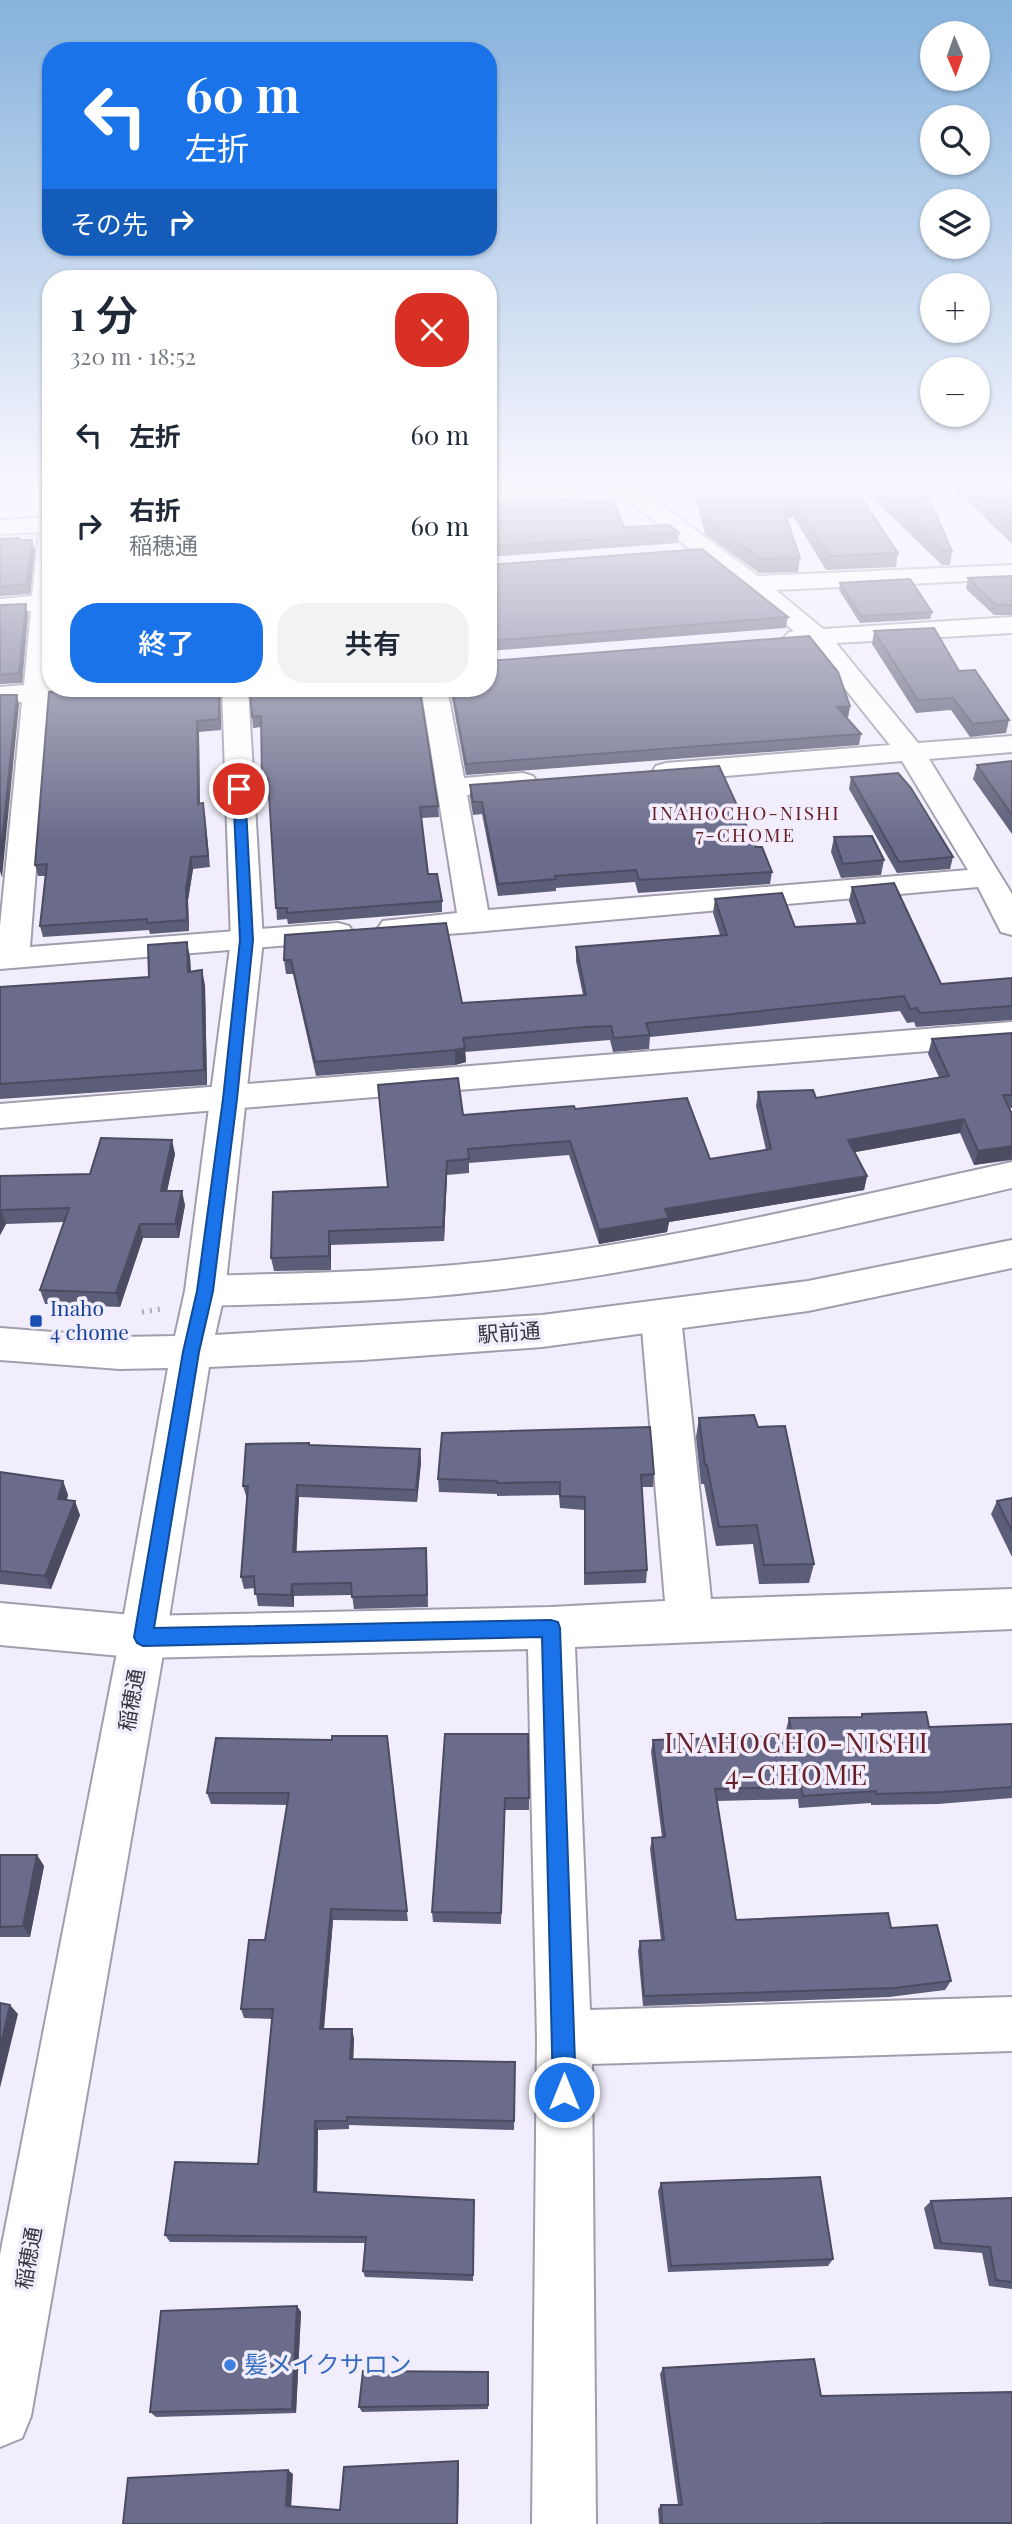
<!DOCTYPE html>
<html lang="ja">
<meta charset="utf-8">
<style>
:root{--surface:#fff;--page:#f2f2f3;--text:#1f2937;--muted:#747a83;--accent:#1a73e8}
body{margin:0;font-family:"Playfair Display","Noto Sans JP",serif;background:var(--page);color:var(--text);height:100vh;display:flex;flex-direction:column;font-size:26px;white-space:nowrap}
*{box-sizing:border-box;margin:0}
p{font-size:23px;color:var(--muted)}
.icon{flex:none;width:38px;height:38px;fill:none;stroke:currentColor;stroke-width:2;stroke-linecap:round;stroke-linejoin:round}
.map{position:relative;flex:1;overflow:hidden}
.panel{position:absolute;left:42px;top:270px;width:455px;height:427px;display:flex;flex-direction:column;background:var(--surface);border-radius:28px;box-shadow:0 2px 5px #0004}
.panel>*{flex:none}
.banner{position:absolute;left:42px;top:42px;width:455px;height:214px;border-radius:28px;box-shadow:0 2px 5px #0004;background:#1a73e8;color:#fff;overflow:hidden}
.needle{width:46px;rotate:178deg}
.controls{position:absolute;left:920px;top:21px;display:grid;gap:14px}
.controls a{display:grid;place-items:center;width:70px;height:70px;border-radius:50%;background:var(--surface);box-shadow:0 2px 5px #0004;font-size:35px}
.pin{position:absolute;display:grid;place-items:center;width:60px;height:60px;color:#fff;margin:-30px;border:4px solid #fff;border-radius:50%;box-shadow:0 2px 7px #0007}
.me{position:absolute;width:77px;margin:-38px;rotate:0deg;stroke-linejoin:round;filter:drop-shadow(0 0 5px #0008)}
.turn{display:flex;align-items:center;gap:24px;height:147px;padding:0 28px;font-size:32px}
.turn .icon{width:91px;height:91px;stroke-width:2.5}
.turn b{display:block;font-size:49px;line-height:60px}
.then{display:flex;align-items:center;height:66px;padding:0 28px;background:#0003;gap:14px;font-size:26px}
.round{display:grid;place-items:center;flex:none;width:74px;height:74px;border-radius:28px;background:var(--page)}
.overview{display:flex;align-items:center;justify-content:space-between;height:119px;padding:0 28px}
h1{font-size:42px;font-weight:600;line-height:52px}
.action{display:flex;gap:14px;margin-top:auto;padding:14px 28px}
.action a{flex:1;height:80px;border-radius:28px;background:var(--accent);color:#fff;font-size:28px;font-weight:600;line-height:80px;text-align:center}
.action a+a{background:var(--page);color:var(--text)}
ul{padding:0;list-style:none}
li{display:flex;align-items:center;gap:21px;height:91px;padding:0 28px}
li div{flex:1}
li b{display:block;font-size:26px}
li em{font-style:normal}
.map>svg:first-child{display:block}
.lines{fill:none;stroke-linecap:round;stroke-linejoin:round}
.minor-casing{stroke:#a19dac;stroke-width:4}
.tertiary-casing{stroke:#a19dac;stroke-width:4}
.path{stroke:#ada9b6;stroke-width:5;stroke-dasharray:2 6;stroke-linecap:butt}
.minor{fill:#fff;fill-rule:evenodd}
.tertiary{fill:#fff;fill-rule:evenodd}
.wall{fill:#5c5d78}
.shaded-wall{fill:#4b4c61}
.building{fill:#6b6c8b;stroke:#4b4c61;stroke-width:2}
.route{fill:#1a73e8;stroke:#114b97;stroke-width:2}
.transit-dot{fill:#1a4fb4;stroke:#f1edfd;stroke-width:2.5}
.shop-dot{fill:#3f7fe0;stroke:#f1edfd;stroke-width:2.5}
.labels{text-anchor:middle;stroke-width:7;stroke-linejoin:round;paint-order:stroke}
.far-neighbourhood-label{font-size:19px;letter-spacing:2px;fill:#662026;stroke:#f1edfd}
.transit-label{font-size:21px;fill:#164399;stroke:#f1edfd;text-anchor:start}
.street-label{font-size:21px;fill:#37353b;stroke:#f1edfd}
.near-shop-label{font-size:24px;fill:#366cbe;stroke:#f1edfd;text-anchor:start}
.near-neighbourhood-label{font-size:28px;letter-spacing:2px;fill:#662026;stroke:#f1edfd}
</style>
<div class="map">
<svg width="1012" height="2524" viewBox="0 0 1012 2524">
<rect width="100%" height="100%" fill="#f1edfd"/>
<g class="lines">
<defs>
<path id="minor" d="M488 487H568L565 492 557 494 488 500Z
M611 487H637L758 576 1012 565V579L776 590 823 629 1012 617V633L836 643 918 743 1012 736V752L929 759 1012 894V935L1001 932 978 887 474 932 394 938 383 935 378 928 383 921 457 913 421 688H447L464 778 523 773 533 776 537 782 533 788 467 795 488 910 968 870 902 761 666 781 656 778 652 772 656 766 666 763 890 745 810 645 788 643 784 638 788 633 794 631Z
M51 517V688H117L113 694 49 700 30 947 338 923 349 926 354 933 349 940 0 969V926L22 702 0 703V687L24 685 31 611 0 613V599L32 596 39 532 0 534V520Z
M1012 1022V1044L0 1128V1104Z
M1012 1162V1188C838 1228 663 1271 486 1291 393 1302 299 1303 205 1306L191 1302 185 1291 191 1280 205 1276C299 1273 393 1272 486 1262 663 1243 838 1200 1012 1162Z
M661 1302 675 1306 681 1317 711 1599 1012 1589V1629L575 1647 590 2010 1012 1997V2051L592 2064 596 2524H532L537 2038 528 1649 143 1658 0 1645V1603L143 1616 551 1607 665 1601 641 1317 647 1306Z"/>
<path id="tertiary" d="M222 688H248L263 940 225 1291 215 1335 542 1315 808 1281 1012 1240V1268L808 1311 542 1347 363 1360 209 1367 166 1637 31 2416 22 2438 0 2447V2255L120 1637 168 1368 120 1369 0 1360V1328L120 1337 175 1336 185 1291 231 940Z"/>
</defs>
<use href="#minor" class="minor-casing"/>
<use href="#tertiary" class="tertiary-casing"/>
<path class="path" d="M142 1312 161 1309"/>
<use href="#minor" class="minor"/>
<use href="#tertiary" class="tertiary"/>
</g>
<path class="wall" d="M861 487H924L952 551 950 565H942Z
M953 487H1012V544Z
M697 488 856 490 898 553 896 567 826 570 793 516 787 519 800 558 798 572 759 573 705 534 696 502Z
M583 502 624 527 679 533 678 543 488 557V504Z
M19 538V540L35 549 30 594 0 596V539Z
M488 565 788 617 786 628 488 651Z
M1012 576V615H994L966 589 968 578Z
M840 583 932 612 930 619 860 623 839 590Z
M0 605 28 614 22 683 0 684Z
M874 631 959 671 1009 720 1006 733 970 737 951 710 916 713 872 644Z
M89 688H220L221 730 199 732 200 803 205 814 210 867 193 869 188 900 189 931 150 934 149 930 43 937 40 926 45 876H38L35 865Z
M450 688H488L850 706 848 717H845L861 734 859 745 466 775Z
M349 691 438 806 439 817 421 818 428 874 442 901V912L288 924 287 919 277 920 269 789H263L262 778 261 727 253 728 252 717Z
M1012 761V834L973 779 977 765Z
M851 777 953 857 950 869 897 873 849 789Z
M470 785 756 847 772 872 770 884 638 893 635 882 556 888V891L498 896 482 814 473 815 470 797Z
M834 837 884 860 881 875 841 878 831 852Z
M852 887 941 984 1012 978V1020L916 1027 914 1022 907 1023 900 1011 650 1037 649 1049 613 1052 610 1040 585 1042 465 1052 466 1062 455 1065 316 1076 293 974H286L284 960 285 935 462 1003 583 995 576 961V947L720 935 713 913 715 899 795 927 857 924 849 901Z
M190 957 191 971 205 985 207 1085 0 1099V987L149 977Z
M1012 1033V1108L1009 1109 1012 1114V1160L974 1165 960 1133 855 1152 867 1176 864 1190 669 1222 667 1232 599 1244 569 1155 469 1163V1173L447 1175 444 1241 331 1245V1270L274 1271 271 1258 388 1187 463 1115 575 1109 710 1159 766 1150 756 1106 758 1092 816 1098 939 1077 928 1054 932 1039Z
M175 1154 167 1191 185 1205 179 1238H143L120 1307 45 1304 40 1290 64 1222 6 1224 0 1235V1176L90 1174Z
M699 1418 814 1564 809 1583 759 1584 753 1544 716 1546 704 1484H701L696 1437Z
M309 1445 420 1449 421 1462 417 1502 299 1497 296 1552 427 1560 428 1607 354 1609 352 1595 294 1596V1607L258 1606 255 1588 244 1589 241 1577 247 1499 243 1486Z
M0 1472 63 1481 68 1495 67 1500 80 1515 51 1589 0 1584Z
M654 1474 653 1487H642L647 1570 646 1583 584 1585V1510L560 1508 559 1495 497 1496V1494L439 1492 438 1479Z
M1012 1498V1557L991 1514 997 1501Z
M862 1714 929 1727 1012 1724V1798L938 1804 871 1805V1803L799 1808 798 1799 717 1801 736 1920 891 1928 951 1981 945 1990 889 1997 643 2006 638 1951 640 1941 661 1940 650 1849 652 1838 662 1837 651 1752 653 1740 787 1736 786 1730 789 1718 861 1717Z
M445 1734 529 1798V1810H505L501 1924 433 1922 432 1912Z
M387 1736 408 1921 333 1920 324 2029 354 2038 353 2059 515 2062 514 2130 349 2125V2129L318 2130 317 2192 474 2200 473 2281 365 2277 363 2271 365 2243 170 2242 165 2235 258 2164 272 2019 244 2018 241 2009 265 1940 287 1805 211 1804 207 1793 332 1740Z
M0 1855H37L44 1866 30 1937H0Z
M661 2183 833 2259 828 2266 668 2272 658 2191Z
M1012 2198V2289L989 2286 982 2253 934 2249 924 2208 931 2201Z
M297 2306 301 2312 296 2413 156 2417 150 2412Z
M663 2368 821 2396 1012 2392V2524H659L658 2509 661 2505H678L660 2374Z
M488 2372V2409L362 2412 359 2407Z"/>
<path class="shaded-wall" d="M794 503 793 516 781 522 783 508Z
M32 540 35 549 30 594 27 584Z
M26 604 28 614 22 683 19 673Z
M219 688H220L221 730 219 719Z
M17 695 19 705 2 878 0 871V861Z
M850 706 848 717 835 718 837 707Z
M197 721 199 732 200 815 198 804Z
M191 857 193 869 188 900 189 931 187 920 186 889Z
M187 942 190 957 191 986 188 972Z
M202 970 205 985 207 1085 204 1070Z
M465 1048 466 1062 455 1065V1050Z
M964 1119 960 1133 845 1154 848 1140Z
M172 1140 175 1154 164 1205 161 1191Z
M1012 1146 1011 1159 974 1165 978 1151Z
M447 1161V1175L444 1241 443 1227Z
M867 1176 864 1190 669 1222 667 1232 599 1244V1230L665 1209Z
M182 1191 185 1205 179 1238 175 1224Z
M1 1210 6 1224 0 1235V1212Z
M140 1224 143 1238 120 1307 116 1293Z
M329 1231 331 1245V1270L329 1256Z
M420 1449 421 1462 417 1502 416 1490Z
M63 1481 68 1495 63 1512 58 1499Z
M297 1485 299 1497 296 1564 293 1552Z
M75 1501 80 1515 51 1589 45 1576Z
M292 1584 294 1596V1607L291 1595Z
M37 1855 44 1866 30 1937 23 1926Z
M331 1909 333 1920 323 2038 320 2029Z
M10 2005 18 2014 0 2088V2048Z
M352 2029 354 2038 353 2068 350 2059Z
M315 2121 318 2130 317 2199 314 2192Z
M297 2306 301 2312 296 2413 292 2409Z
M458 2461 459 2465 458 2524H457Z
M288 2470 293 2474 291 2510 286 2506Z"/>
<path class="building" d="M709 487H854L898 553 829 556 794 503 783 508 800 558 761 559 706 520 697 488Z
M878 487H924L952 551H945Z
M973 487H1012V524Z
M581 498 583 502 613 499 624 527 669 525 679 533 488 547V504Z
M19 538V540H32L27 584 0 587V539Z
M702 549 788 617 488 641V565Z
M1012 576V605H996L968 578Z
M910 579 932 612 861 616 840 583Z
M26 604 19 673 0 675V605Z
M934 628 959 671 975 670 1009 720 973 724 953 698 918 700 874 631Z
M809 636 838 672 850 706 837 707 861 734 466 764 452 688H488V661Z
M89 688H219V719L197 721 198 804 203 803 208 856 191 857 186 889 187 920 147 923V919L40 926 47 864 35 865 49 692Z
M250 688H348V691H420L438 806 420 807 428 874H437L442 901 287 913V908H276L268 778H262L261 716 252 717Z
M0 695H17L0 861Z
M1012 761V815L977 765Z
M719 766 756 847H762L772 872 639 880 636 870 555 876 556 879 498 884 482 802H473L470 785Z
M898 773 911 788 953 857 899 862 851 777Z
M872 836 884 860 843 864 834 837Z
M894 883 941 984 1012 978V1006L920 1013 917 1008 910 1009 904 996 646 1023 650 1035 614 1038 611 1026 586 1027 463 1038 465 1048 455 1050 315 1062 291 960H284L285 935 446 923 462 1003 586 995 576 947 727 935 715 899 782 893 795 927 865 923 852 887Z
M187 942 188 972 202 970 204 1070 0 1084V987L149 977 148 945Z
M1012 1033V1095H1003L1012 1114V1146L978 1151 964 1119 848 1140 867 1176 665 1209 669 1218 599 1230 570 1141 468 1149 469 1159 447 1161 443 1227 329 1231V1256L271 1258 273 1192 388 1187 378 1085 458 1078 463 1115 574 1106 575 1109 687 1098 710 1159 771 1149 758 1092 813 1090 816 1098 949 1076 932 1039Z
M101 1138 172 1140 161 1191H182L175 1224H140L116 1293 40 1290 69 1208 1 1210 0 1212V1176L90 1174Z
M754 1415 758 1427 785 1426 814 1564 764 1565 757 1525 719 1527 707 1465H705L699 1418Z
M650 1427 654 1474 641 1475 647 1570 585 1573V1497L560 1496V1482L497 1483V1481L438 1479 442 1433Z
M309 1443V1445L420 1449 416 1490 297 1485 293 1552 426 1548 427 1595 352 1597 351 1583 292 1584 291 1595 255 1594 254 1576 241 1577 248 1486H243L246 1444Z
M0 1472 63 1481 58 1499 75 1501 45 1576 0 1571Z
M1012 1498V1531L997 1501Z
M926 1712 929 1727 1012 1724V1787L943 1792 876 1794V1791L803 1796 801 1787 715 1789 736 1920 888 1913 891 1928 937 1925 951 1981 894 1988 644 1996 640 1941 664 1940 652 1838 665 1837 653 1740 792 1736 789 1718 862 1717V1714Z
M445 1734H528L529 1798H505L501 1913 432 1912Z
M332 1736H387L407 1911 331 1909 320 2029H352L350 2059 515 2062 514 2121 347 2117V2121H315L314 2192 474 2200 473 2275 363 2271 366 2237 165 2235 175 2162 258 2164 273 2009H241L249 1940H265L289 1793H207L216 1738 332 1740Z
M0 1855H37L23 1926 0 1927Z
M0 2003 10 2005 0 2048Z
M820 2177 833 2259 671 2266 661 2183Z
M1012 2198V2282L996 2280 990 2247 941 2243 931 2201Z
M297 2306 292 2409 150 2412 161 2311Z
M814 2359 821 2396 1012 2392V2523H823V2524H662L661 2505H682L663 2368Z
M363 2371 488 2372V2405L359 2407Z
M458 2461 457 2524H123L128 2478 288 2470 286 2506 340 2510 344 2467Z"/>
<linearGradient id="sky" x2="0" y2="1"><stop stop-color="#86b2dc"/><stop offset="0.58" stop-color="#f9f7fe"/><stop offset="1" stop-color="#f9f7fe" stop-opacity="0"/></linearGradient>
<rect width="1012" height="840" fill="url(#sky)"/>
<path class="route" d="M239 785 245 789 253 940 237 1099 213 1291 199 1352 154 1628 551 1620 558 1622 560 1628 576 2092 573 2100 564 2103 556 2100 553 2092 542 1637 143 1646 137 1643 134 1637 183 1352 197 1291 223 1099 240 940 233 789Z"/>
<rect class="transit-dot" x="29" y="1314" width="14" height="14" rx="3.5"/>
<circle class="shop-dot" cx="230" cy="2365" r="7"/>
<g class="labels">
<g class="far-neighbourhood-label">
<text x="746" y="820">INAHOCHO-NISHI<tspan x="746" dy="22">7-CHOME</tspan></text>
</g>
<g class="transit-label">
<text x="50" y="1316">Inaho<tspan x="50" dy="24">4 chome</tspan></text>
</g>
<g class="street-label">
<text transform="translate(509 1333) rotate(-4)" y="7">駅前通</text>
<text transform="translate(132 1700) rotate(-80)" y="7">稲穂通</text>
<text transform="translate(29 2258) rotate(-80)" y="7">稲穂通</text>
</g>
<g class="near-shop-label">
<text x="244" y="2373">髪メイクサロン</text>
</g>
<g class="near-neighbourhood-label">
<text x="797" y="1753">INAHOCHO-NISHI<tspan x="797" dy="32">4-CHOME</tspan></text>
</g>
</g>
</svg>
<div class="controls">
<a><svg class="needle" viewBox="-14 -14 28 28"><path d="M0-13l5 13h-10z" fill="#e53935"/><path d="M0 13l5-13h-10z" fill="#747a83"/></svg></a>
<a><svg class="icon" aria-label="search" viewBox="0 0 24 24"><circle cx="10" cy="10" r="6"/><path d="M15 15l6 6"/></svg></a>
<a><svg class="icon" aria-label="layers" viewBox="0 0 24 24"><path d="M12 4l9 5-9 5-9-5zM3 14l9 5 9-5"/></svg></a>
<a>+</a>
<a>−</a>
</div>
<div class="pin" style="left:239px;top:789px;background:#d93025"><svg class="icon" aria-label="arrive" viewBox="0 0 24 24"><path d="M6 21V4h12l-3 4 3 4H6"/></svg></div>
<svg class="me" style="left:564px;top:2092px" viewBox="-20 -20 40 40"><circle r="17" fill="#1a73e8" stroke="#fff" stroke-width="3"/><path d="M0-11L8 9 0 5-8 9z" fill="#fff"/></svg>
<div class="banner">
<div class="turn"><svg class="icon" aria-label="left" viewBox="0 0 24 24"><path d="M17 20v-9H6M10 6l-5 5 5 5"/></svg><div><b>60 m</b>左折</div></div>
<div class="then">その先<svg class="icon" aria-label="right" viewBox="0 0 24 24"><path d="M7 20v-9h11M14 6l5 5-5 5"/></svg></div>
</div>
<section class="panel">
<div class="overview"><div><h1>1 分</h1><p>320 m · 18:52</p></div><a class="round" style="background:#d93025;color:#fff"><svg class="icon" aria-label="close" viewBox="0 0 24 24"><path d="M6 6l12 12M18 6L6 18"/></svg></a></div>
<ul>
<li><svg class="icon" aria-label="left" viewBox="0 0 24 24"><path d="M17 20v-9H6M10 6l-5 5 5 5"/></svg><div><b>左折</b></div><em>60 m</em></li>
<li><svg class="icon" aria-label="right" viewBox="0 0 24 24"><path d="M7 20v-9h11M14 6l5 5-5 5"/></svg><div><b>右折</b><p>稲穂通</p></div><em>60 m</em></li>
</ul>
<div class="action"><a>終了</a><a>共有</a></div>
</section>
</div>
